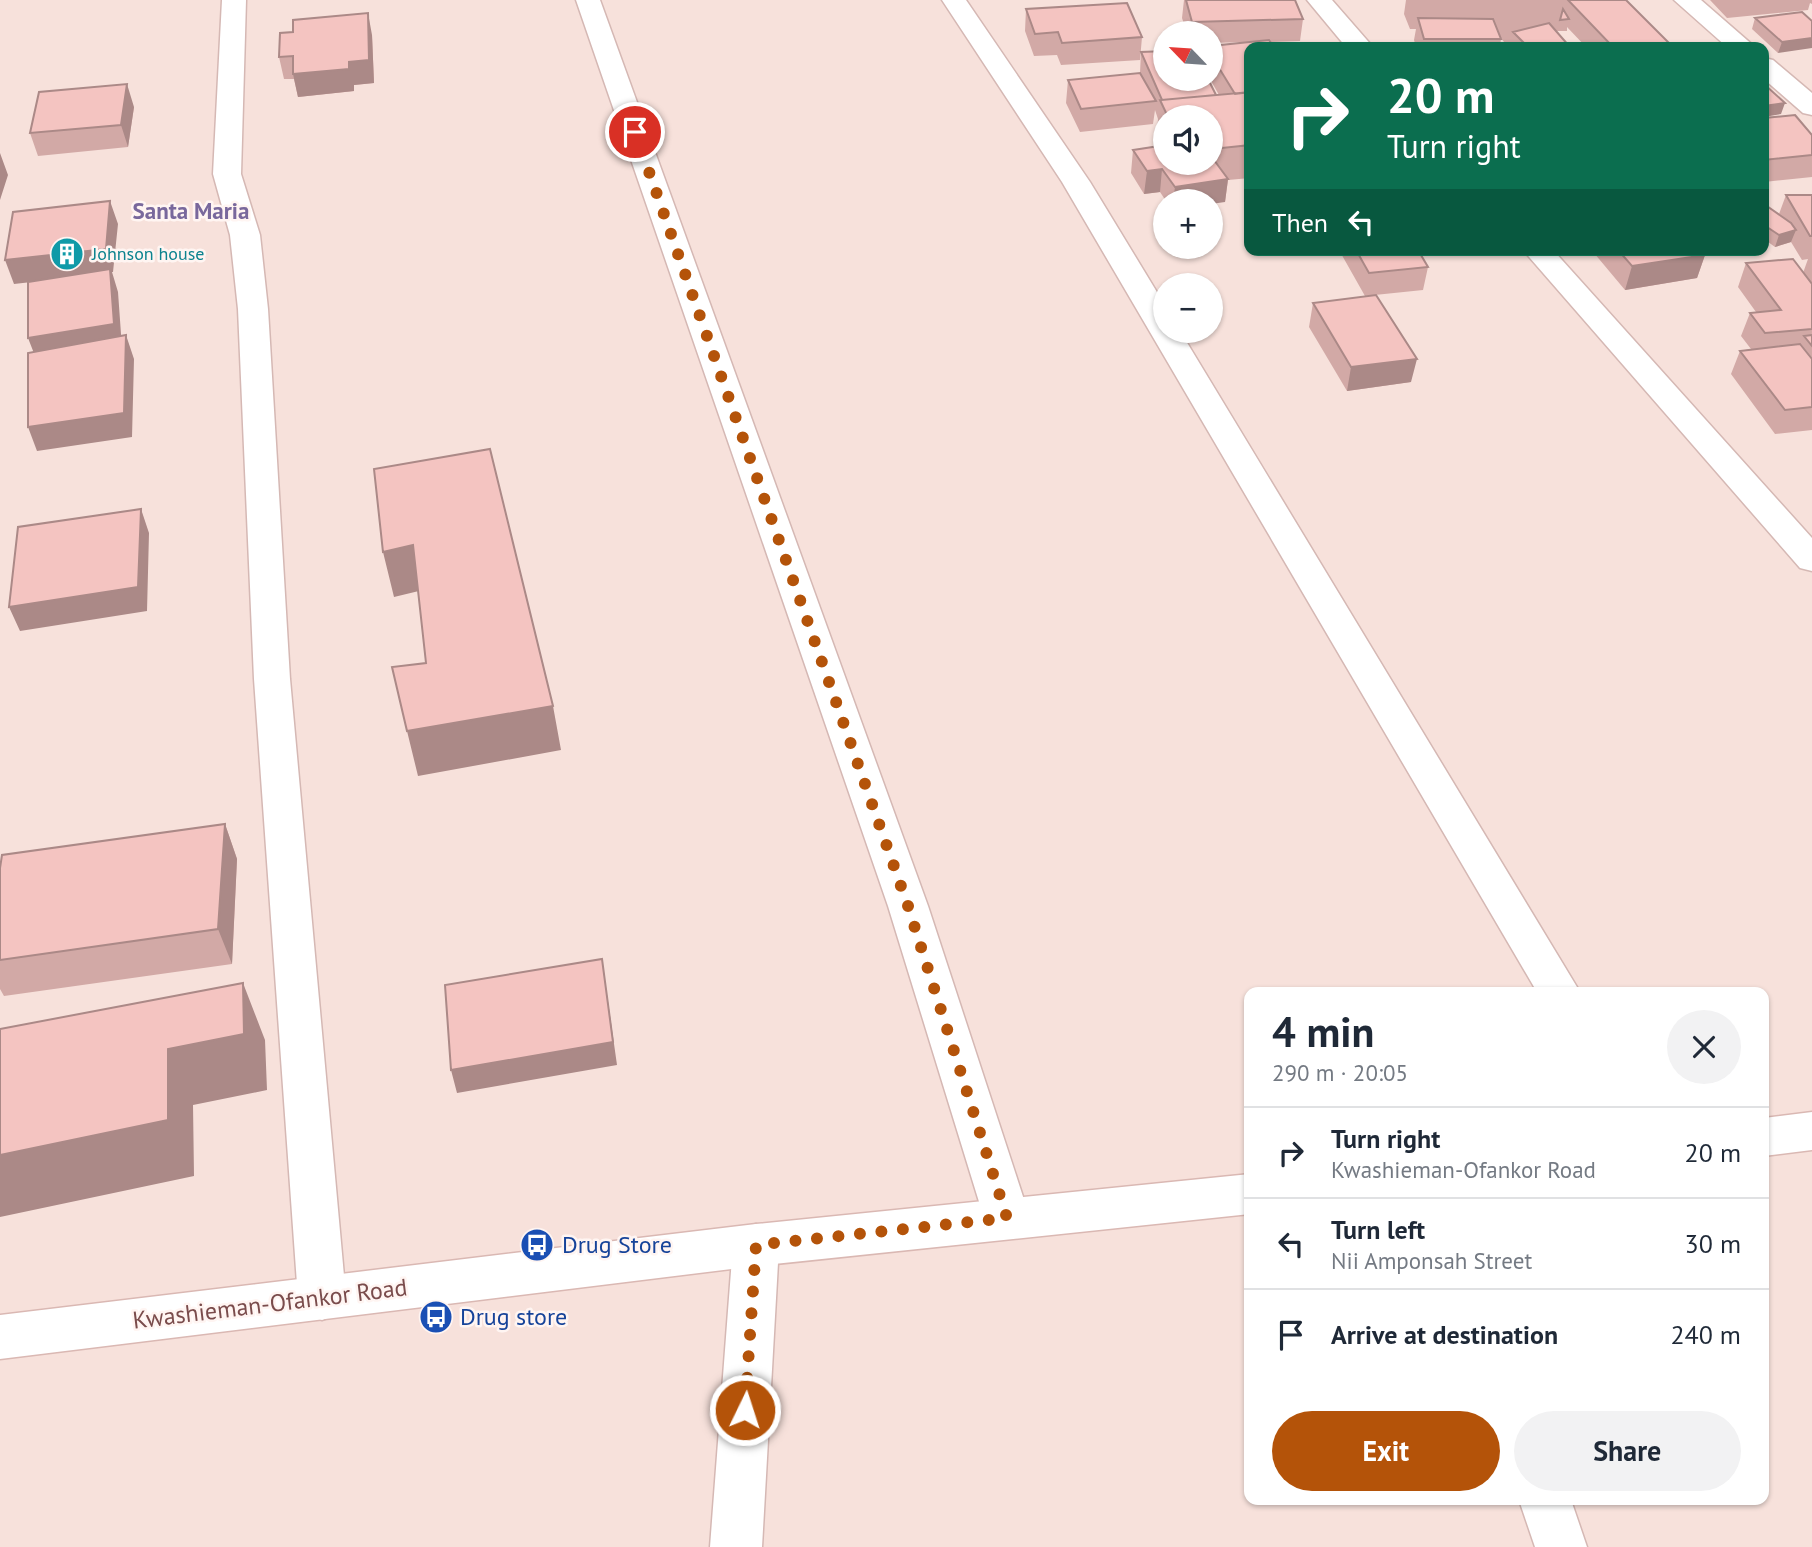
<!DOCTYPE html>
<meta charset="utf-8">
<style>
:root{--surface:#fff;--page:#f2f2f3;--text:#1f2937;--muted:#747a83;--line:#e0e1e3;--accent:#b45309}
body{margin:0;font-family:"PT Sans",sans-serif;background:var(--page);color:var(--text);height:100vh;display:flex;flex-direction:column;font-size:26px;white-space:nowrap}
*{box-sizing:border-box;margin:0}
p{font-size:23px;color:var(--muted)}
.icon{flex:none;width:38px;height:38px;fill:none;stroke:currentColor;stroke-width:2;stroke-linecap:round;stroke-linejoin:round}
.map{position:relative;flex:1;overflow:hidden}
.drawer{position:absolute;left:1244px;top:987px;width:525px;height:518px;display:flex;flex-direction:column;background:var(--surface);border-radius:14px;box-shadow:0 2px 5px #0004}
.drawer>*{flex:none}
.top-card{position:absolute;left:1244px;top:42px;width:525px;height:214px;border-radius:14px;box-shadow:0 2px 5px #0004;background:#0b6e4f;color:#fff;overflow:hidden}
.needle{width:46px;rotate:295deg}
.controls{position:absolute;left:1153px;top:21px;display:grid;gap:14px}
.controls a{display:grid;place-items:center;width:70px;height:70px;border-radius:50%;background:var(--surface);box-shadow:0 2px 5px #0004;font-size:35px}
.pin{position:absolute;display:grid;place-items:center;width:60px;height:60px;color:#fff;margin:-30px;border:4px solid #fff;border-radius:50%;box-shadow:0 2px 7px #0007}
.me{position:absolute;width:77px;margin:-38px;rotate:4deg;stroke-linejoin:round;filter:drop-shadow(0 0 5px #0008)}
.turn{display:flex;align-items:center;gap:24px;height:147px;padding:0 28px;font-size:32px}
.turn .icon{width:91px;height:91px;stroke-width:2.5}
.turn b{display:block;font-size:49px;line-height:60px}
.then{display:flex;align-items:center;height:66px;padding:0 28px;background:#0003;gap:14px;font-size:26px}
.round{display:grid;place-items:center;flex:none;width:74px;height:74px;border-radius:37px;background:var(--page)}
.head{display:flex;align-items:center;justify-content:space-between;height:119px;padding:0 28px}
h1{font-size:42px;font-weight:700;line-height:52px}
.action{display:flex;gap:14px;margin-top:auto;padding:14px 28px}
.action a{flex:1;height:80px;border-radius:42px;background:var(--accent);color:#fff;font-size:28px;font-weight:700;line-height:80px;text-align:center}
.action a+a{background:var(--page);color:var(--text)}
ul{padding:0;list-style:none}
li{display:flex;align-items:center;gap:21px;height:91px;padding:0 28px;border-top:2px solid var(--line)}
li div{flex:1}
li b{display:block;font-size:26px}
li em{font-style:normal}
.map>svg:first-child{display:block}
.residential{fill:#f7e1db;fill-rule:evenodd}
.lines{fill:none;stroke-linecap:round;stroke-linejoin:round}
.minor-casing{stroke:#d5b8b4;stroke-width:3}
.secondary-casing{stroke:#dab8b3;stroke-width:3}
.minor{fill:#fff;fill-rule:evenodd}
.secondary{fill:#fff;fill-rule:evenodd}
.wall{fill:#d2a9a6;fill-rule:evenodd}
.shaded-wall{fill:#ab8987}
.building{fill:#f4c4c1;stroke:#ab8987;stroke-width:2}
.route{stroke:#b45309;stroke-width:12;stroke-dasharray:0 21.6}
.labels{text-anchor:middle;stroke-width:5;stroke-linejoin:round;paint-order:stroke}
.far-culture-label{font-size:18px;fill:#0d838f;stroke:#fff5f2;text-anchor:start}
.far-district-label{font-size:23px;font-weight:bold;fill:#79689c;stroke:#fff5f2}
.near-transit-label{font-size:24px;fill:#164399;stroke:#fff5f2;text-anchor:start}
.near-street-label{font-size:24px;fill:#7a4c4c;stroke:#fff5f2}
</style>
<div class="map">
<svg width="1812" height="1547" viewBox="0 0 1812 1547">
<rect width="100%" height="100%" fill="#fdefea"/>
<path class="residential" d="M0 0H1812V1547H0ZM1166 33H1211V79H1166ZM1250 47H1764V250H1250ZM1166 117H1211V163H1166ZM1166 201H1211V247H1166ZM1166 285H1211V331H1166ZM1250 992H1764V1500H1250Z"/>
<g class="lines">
<defs>
<path id="minor" d="M222 0H246L241 174 260 235 268 309 290 679 346 1298 339 1313 322 1320 305 1313 298 1298 254 679 238 309 230 235 213 174Z
M576 0H600L928 906 1030 1218 1023 1232 1007 1238 991 1232 984 1218 888 906Z
M942 0H966L1090 182 1166 307V331H1180L1580 992H1537L1062 182Z
M1307 0H1332L1373 47H1346Z
M1674 0H1701L1755 47H1727Z
M1764 58 1773 60 1812 93V115L1803 113 1764 79Z
M1523 250H1553L1812 538V571L1800 568Z
M756 1224 773 1230 779 1245 762 1547H710L733 1245 739 1230Z
M1519 1500H1571L1587 1547H1535Z"/>
<path id="secondary" d="M1812 1112V1150L1764 1156V1118Z
M1250 1174V1214L756 1266 0 1359V1315L756 1224Z"/>
</defs>
<use href="#minor" class="minor-casing"/>
<use href="#secondary" class="secondary-casing"/>
<use href="#minor" class="minor"/>
<use href="#secondary" class="secondary"/>
</g>
<path class="wall" d="M1184 0H1295L1303 19 1300 41 1270 42 1250 47V178L1228 180 1225 202 1166 201 1160 192 1144 194 1131 173 1133 150 1163 145 1157 132 1158 119 1155 110 1153 124 1080 132 1066 103 1068 80 1140 73 1141 52 1216 95H1219L1210 79H1211V46L1246 42 1211 43V33H1187L1182 18ZM1166 117H1211V163H1166Z
M1406 0H1626L1673 47H1586L1567 27V31H1557V32L1570 47H1510L1511 42H1504L1501 38 1500 47H1416L1414 40 1416 29H1410L1404 14Z
M1710 0H1812V4L1810 3 1808 10 1727 18Z
M1026 9 1142 37 1140 60 1061 65 1057 55 1034 56 1025 31Z
M1755 18 1812 21 1778 53 1752 29Z
M372 35 374 83 354 85V91L298 97 294 79H284L279 57Z
M134 107 128 147 38 156 30 133Z
M1764 118 1812 155V177L1764 182Z
M1786 195H1812V430L1775 434 1731 374 1740 351 1751 349 1741 336 1750 313 1756 312 1738 287 1746 263 1803 273 1808 259 1802 260 1791 242 1775 247 1764 239V204L1779 214Z
M1339 250H1418L1428 267 1423 290 1365 296Z
M1594 250H1700L1705 255 1697 278 1625 290 1594 253Z
M1313 303 1411 382 1347 391 1309 327Z
M225 824 237 859 232 964 4 996 0 989V868Z"/>
<path class="shaded-wall" d="M368 13 372 35 374 83 354 85V91L298 97 293 74 349 62Z
M1812 38V48L1778 53 1782 42Z
M127 84 134 107 128 147 121 125Z
M1785 103 1781 114 1764 117V106Z
M0 153 8 175 0 200Z
M1162 169 1160 192 1144 194 1147 171Z
M1228 179 1225 202 1211 204V201H1173L1175 187Z
M110 201 118 224 113 272H112L118 292 122 348 37 361 28 338 111 273 14 284 5 260Z
M1796 230 1791 242 1775 247 1779 235Z
M1705 255 1697 278 1625 290 1632 266Z
M126 335 134 359 132 437 37 451 28 427Z
M1417 359 1411 382 1347 391 1351 367Z
M141 509 149 533 147 611 20 631 9 607Z
M413 545 423 590 394 597 383 552Z
M553 706 561 750 418 776 407 731Z
M225 824 237 859 232 964 218 929Z
M602 959 617 1065 457 1093 451 1070Z
M243 983 265 1040 267 1090 193 1105 194 1176 0 1217V1155L168 1049Z"/>
<path class="building" d="M1186 0H1295L1303 19 1192 22Z
M1568 0H1626L1673 47H1613Z
M1127 3 1142 37 1062 43 1058 32 1035 34 1026 9Z
M1563 9 1569 19 1560 20Z
M1802 12 1812 21V38L1782 42 1755 18Z
M368 13 369 60 349 62V69L293 74V56L279 57 280 33 293 32V20Z
M1418 18 1493 19 1501 39H1424Z
M1549 23 1570 47H1528L1513 32Z
M1269 40 1274 47H1250V92L1235 94 1211 55V46Z
M1166 51V79H1208L1216 95 1162 100 1141 52Z
M1140 73 1156 101 1081 109 1068 80Z
M127 84 121 125 30 133 39 92Z
M1764 84 1785 103 1764 106Z
M1250 92V145L1222 148 1211 126V117H1168L1160 100Z
M1795 115 1812 135V155L1764 160V118Z
M1166 145V163H1211V156L1228 179 1175 187 1162 169 1147 171 1133 150Z
M1786 195H1812V236H1810Z
M110 201 106 249 5 260 13 212Z
M1764 204 1791 223 1796 230 1779 235 1764 225Z
M1356 250H1418L1428 267 1369 273Z
M1618 250H1700L1705 255 1632 266Z
M1793 259 1812 284V329L1765 333 1750 313 1781 310 1746 263Z
M110 269 114 324 28 338V282Z
M1376 295 1417 359 1351 367 1313 303Z
M126 335 124 413 28 427V353Z
M1812 335V346L1804 336Z
M1800 344 1812 359V407L1785 410 1740 351Z
M490 449 553 706 407 731 392 667 426 663 413 545 383 552 374 469Z
M141 509 138 587 9 607 18 527Z
M225 824 218 929 0 960V868L2 855Z
M602 959 613 1042 451 1070 445 985Z
M243 983 244 1034 168 1049V1120L0 1155V1029Z"/>
<g class="lines">
<path class="route" d="M635 132 908 906 1007 1218 756 1245 745 1410"/>
</g>
<defs>
<symbol id="building-disc" viewBox="-11 -11 22 22"><circle r="9.5" fill="#0f9aa8" stroke="#fff5f2"/><path d="M-4-6H4V6H1V3H-1V6H-4ZM-2.5-4.3h1.7v1.8h-1.7ZM.8-4.3h1.7v1.8H.8ZM-2.5-1h1.7V.8h-1.7ZM.8-1h1.7V.8H.8Z" fill="#fff"/></symbol>
<symbol id="bus-disc" viewBox="-11 -11 22 22"><circle r="9.5" fill="#1a4fb4" stroke="#fff5f2"/><path d="M-5-6H5V4H4V6H2V4H-2V6H-4V4H-5ZM-3.5-4V0h7V-4ZM-3.5 1.2v1.5H-2V1.2ZM2 1.2v1.5H3.5V1.2Z" fill="#fff"/></symbol>
</defs>
<g fill-rule="evenodd">
<use href="#building-disc" x="48" y="235" width="38" height="38"/>
<use href="#bus-disc" x="518" y="1226" width="38" height="38"/>
<use href="#bus-disc" x="417" y="1298" width="38" height="38"/>
</g>
<g class="labels">
<g class="far-culture-label">
<text x="92" y="260">Johnson house</text>
</g>
<g class="far-district-label">
<text x="191" y="219">Santa Maria</text>
</g>
<g class="near-transit-label">
<text x="562" y="1253">Drug Store</text>
<text x="460" y="1325">Drug store</text>
</g>
<g class="near-street-label">
<text transform="translate(270 1304) rotate(-7)" y="8">Kwashieman-Ofankor Road</text>
</g>
</g>
</svg>
<div class="controls">
<a><svg class="needle" viewBox="-14 -14 28 28"><path d="M0-13l5 13h-10z" fill="#e53935"/><path d="M0 13l5-13h-10z" fill="#747a83"/></svg></a>
<a><svg class="icon" aria-label="sound" viewBox="0 0 24 24"><path d="M4 9h4l5-4v14l-5-4H4zM17 9q2 3 0 6"/></svg></a>
<a>+</a>
<a>−</a>
</div>
<div class="pin" style="left:635px;top:132px;background:#d93025"><svg class="icon" aria-label="arrive" viewBox="0 0 24 24"><path d="M6 21V4h12l-3 4 3 4H6"/></svg></div>
<svg class="me" style="left:745px;top:1410px" viewBox="-20 -20 40 40"><circle r="17" fill="#b45309" stroke="#fff" stroke-width="3"/><path d="M0-11L8 9 0 5-8 9z" fill="#fff"/></svg>
<div class="top-card">
<div class="turn"><svg class="icon" aria-label="right" viewBox="0 0 24 24"><path d="M7 20v-9h11M14 6l5 5-5 5"/></svg><div><b>20 m</b>Turn right</div></div>
<div class="then">Then<svg class="icon" aria-label="left" viewBox="0 0 24 24"><path d="M17 20v-9H6M10 6l-5 5 5 5"/></svg></div>
</div>
<section class="drawer">
<div class="head"><div><h1>4 min</h1><p>290 m · 20:05</p></div><a class="round"><svg class="icon" aria-label="close" viewBox="0 0 24 24"><path d="M6 6l12 12M18 6L6 18"/></svg></a></div>
<ul>
<li><svg class="icon" aria-label="right" viewBox="0 0 24 24"><path d="M7 20v-9h11M14 6l5 5-5 5"/></svg><div><b>Turn right</b><p>Kwashieman-Ofankor Road</p></div><em>20 m</em></li>
<li><svg class="icon" aria-label="left" viewBox="0 0 24 24"><path d="M17 20v-9H6M10 6l-5 5 5 5"/></svg><div><b>Turn left</b><p>Nii Amponsah Street</p></div><em>30 m</em></li>
<li><svg class="icon" aria-label="arrive" viewBox="0 0 24 24"><path d="M6 21V4h12l-3 4 3 4H6"/></svg><div><b>Arrive at destination</b></div><em>240 m</em></li>
</ul>
<div class="action"><a>Exit</a><a>Share</a></div>
</section>
</div>
